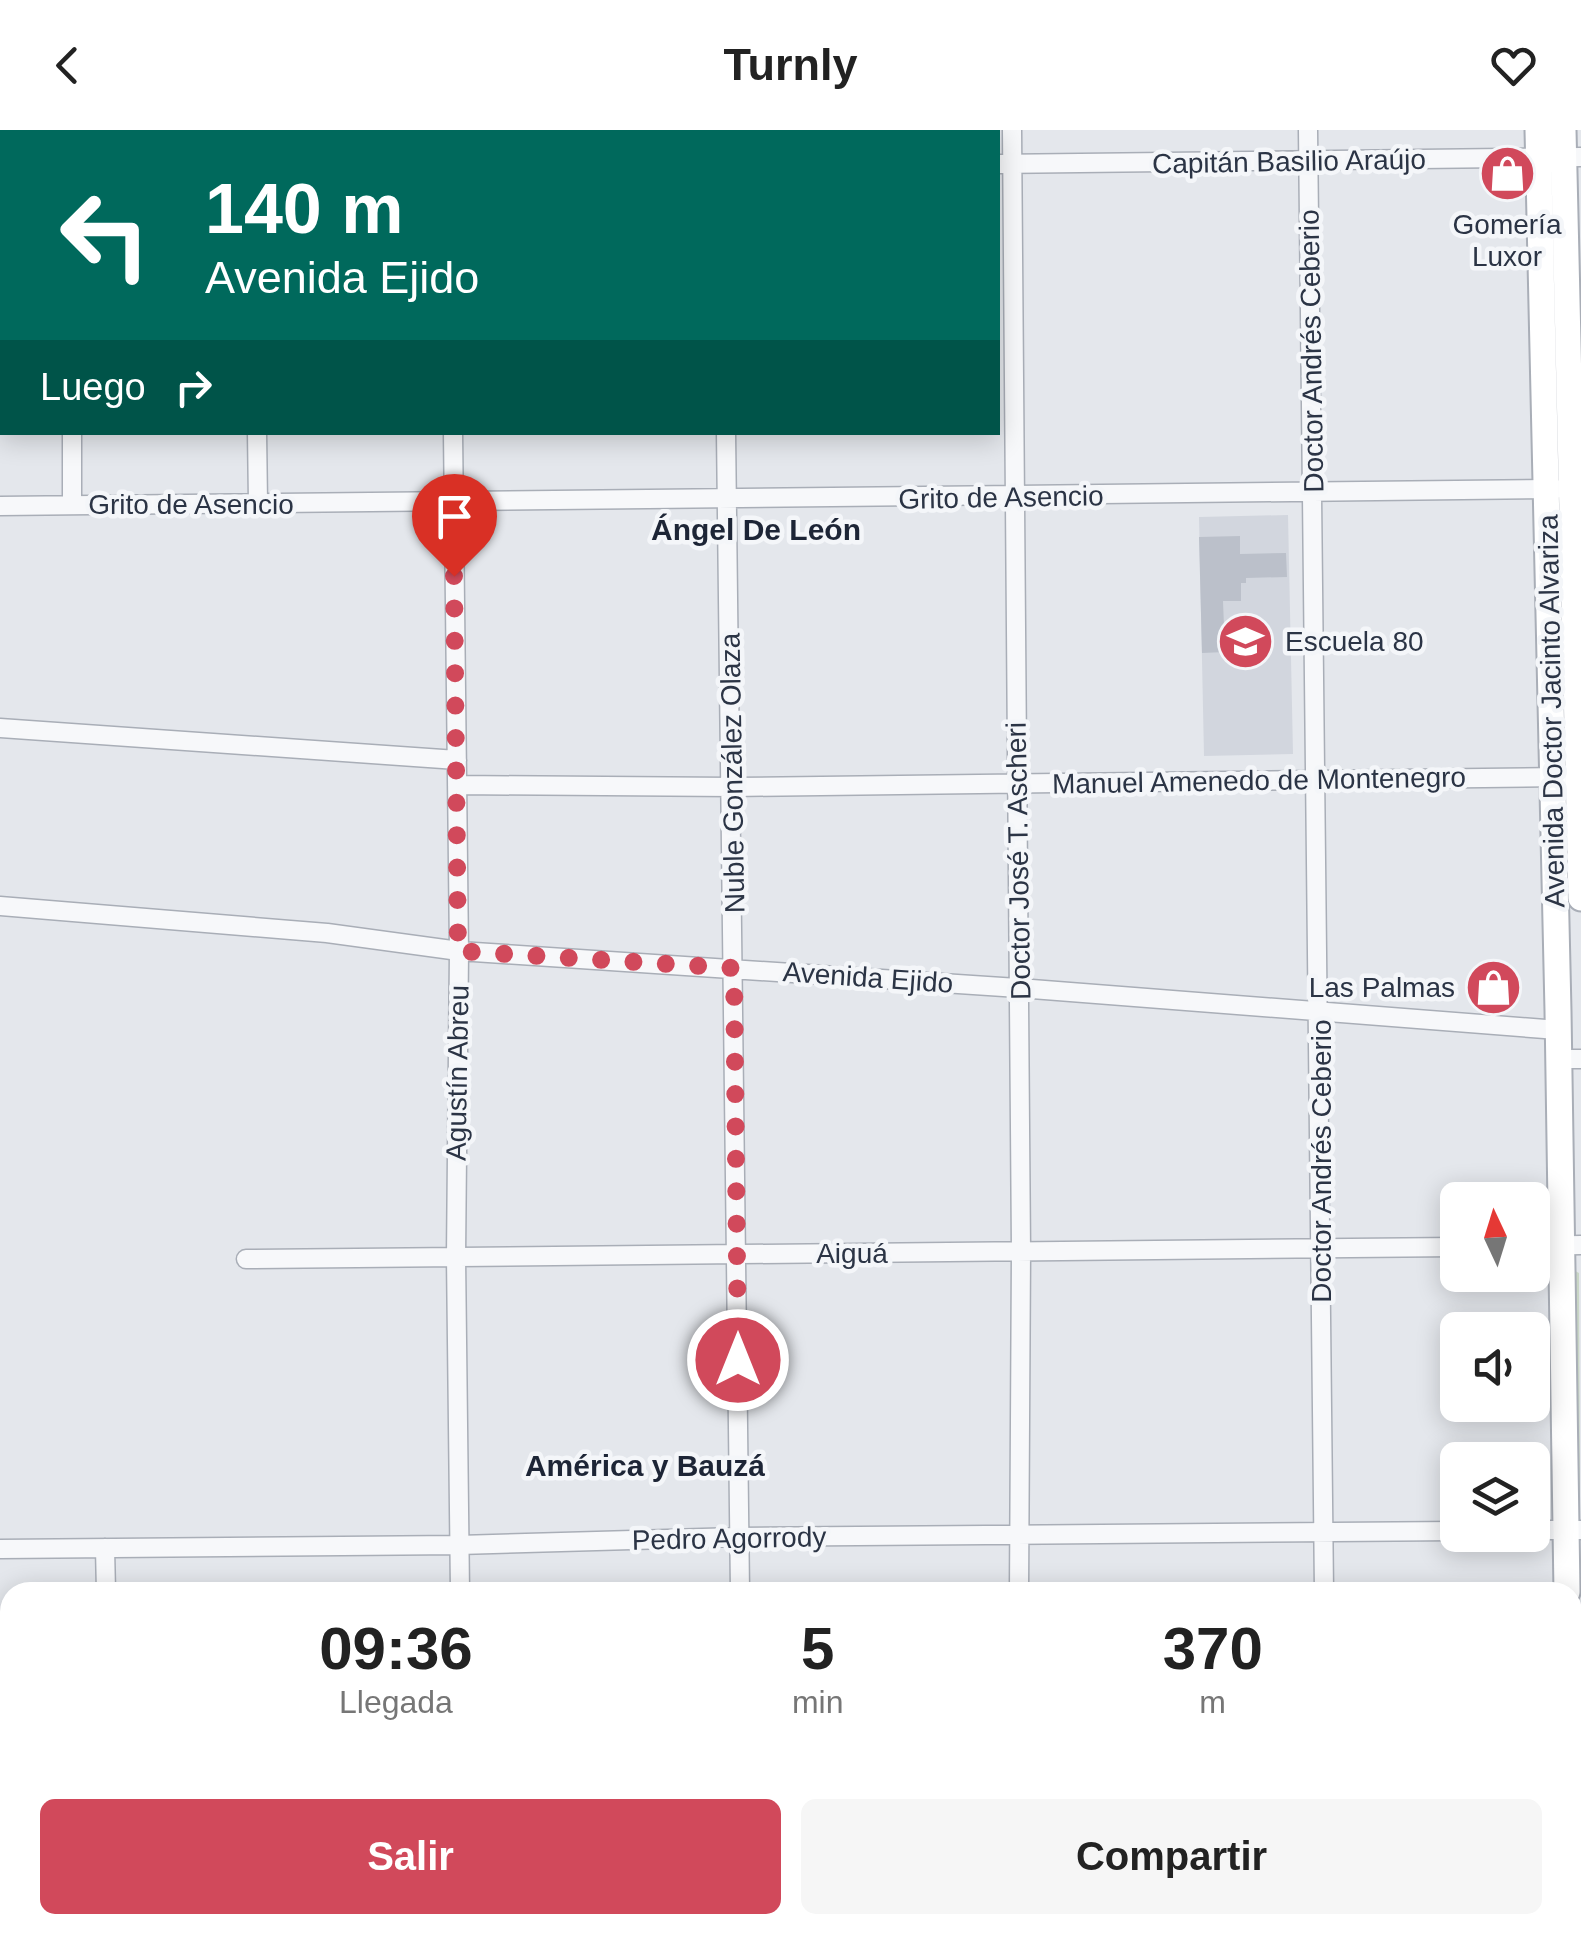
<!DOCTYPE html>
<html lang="es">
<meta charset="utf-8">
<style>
:root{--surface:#fff;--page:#f6f6f6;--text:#222;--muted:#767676;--accent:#d1495b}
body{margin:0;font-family:Helvetica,sans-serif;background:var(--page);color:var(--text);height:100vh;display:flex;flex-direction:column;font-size:38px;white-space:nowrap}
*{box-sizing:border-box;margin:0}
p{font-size:32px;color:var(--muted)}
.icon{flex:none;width:55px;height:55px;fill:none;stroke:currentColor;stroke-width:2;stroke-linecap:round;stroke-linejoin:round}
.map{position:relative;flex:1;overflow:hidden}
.details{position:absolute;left:0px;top:1452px;width:1582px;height:352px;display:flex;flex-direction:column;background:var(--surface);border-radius:30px 30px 0 0;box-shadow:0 5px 25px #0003}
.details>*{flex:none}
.hud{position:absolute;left:0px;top:0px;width:1000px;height:305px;box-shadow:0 5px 25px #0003;background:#00695c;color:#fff;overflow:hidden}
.needle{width:65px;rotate:356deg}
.buttons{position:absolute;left:1440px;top:1052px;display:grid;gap:20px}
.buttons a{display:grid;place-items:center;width:110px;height:110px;border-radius:15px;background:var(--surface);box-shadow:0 5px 25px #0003;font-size:50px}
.pin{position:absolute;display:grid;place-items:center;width:85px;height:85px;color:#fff;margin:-102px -42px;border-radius:50% 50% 50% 0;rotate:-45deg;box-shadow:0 0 10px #0007}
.pin .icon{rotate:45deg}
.me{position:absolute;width:110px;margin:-55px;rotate:0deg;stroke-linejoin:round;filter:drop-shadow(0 0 8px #0008)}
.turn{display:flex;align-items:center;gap:35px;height:210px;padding:0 40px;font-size:45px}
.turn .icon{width:130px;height:130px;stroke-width:2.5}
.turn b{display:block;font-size:70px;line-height:85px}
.then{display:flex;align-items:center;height:95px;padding:0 40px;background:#0003;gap:20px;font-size:38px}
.eta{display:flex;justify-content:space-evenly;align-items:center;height:170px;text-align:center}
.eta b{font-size:60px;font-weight:700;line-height:70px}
.primary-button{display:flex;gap:20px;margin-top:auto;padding:20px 40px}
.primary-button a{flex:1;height:115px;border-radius:15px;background:var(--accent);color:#fff;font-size:40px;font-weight:700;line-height:115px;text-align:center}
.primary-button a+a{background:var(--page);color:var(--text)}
header{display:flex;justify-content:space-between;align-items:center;height:130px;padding:0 40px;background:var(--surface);font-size:45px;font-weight:700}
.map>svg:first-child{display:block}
.built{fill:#d2d6de}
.green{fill:#c9d6c5}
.building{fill:#bbc0ca}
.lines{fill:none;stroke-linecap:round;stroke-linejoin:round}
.minor-casing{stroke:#a9aeb7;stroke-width:21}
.secondary-casing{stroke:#a9aeb7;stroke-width:29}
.minor{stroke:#f7f8fa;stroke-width:18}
.secondary{stroke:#fff;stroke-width:25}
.route{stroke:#d1495b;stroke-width:18;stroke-dasharray:0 32.4}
.labels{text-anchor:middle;stroke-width:9;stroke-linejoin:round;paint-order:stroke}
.street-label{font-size:28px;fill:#2b3445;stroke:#f4f6f9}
.poi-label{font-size:28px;fill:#2b3445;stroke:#f4f6f9}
.neighbourhood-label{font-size:30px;font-weight:bold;fill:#1d2536;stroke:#f4f6f9}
</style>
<header><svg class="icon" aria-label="back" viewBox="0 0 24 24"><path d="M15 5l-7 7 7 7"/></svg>Turnly<svg class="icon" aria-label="heart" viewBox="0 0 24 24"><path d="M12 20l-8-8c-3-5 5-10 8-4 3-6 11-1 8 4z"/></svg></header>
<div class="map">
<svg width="1581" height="1803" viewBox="0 0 1581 1803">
<rect width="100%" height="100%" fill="#e4e7ec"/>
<path class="built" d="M1288 385 1293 624 1204 626 1199 387Z"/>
<path class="green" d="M1575 1141 1579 1143 1580 1373H1578L1573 1142Z"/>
<path class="building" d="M1240 406V424L1286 423 1287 447 1246 448V453H1241V471H1223L1225 522 1202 523 1199 407Z"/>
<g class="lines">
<defs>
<path id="minor" d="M70 0V2
M253 0V2
M449 0V2
M724 0V2
M1012 0 1021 1121 1019 1462
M1308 0 1324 1462
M998 34 1581 27
M72 302V375
M257 302 258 373
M453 302 459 821 456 1127 460 1462
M726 302 740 1462
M0 376 1556 359
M0 598 457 630
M457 655 733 657 1561 647
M0 776 327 803 459 821 1019 858 1558 900
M1558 929H1581
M1532 1116 1581 1115
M246 1129 1458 1117
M1532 1400H1581
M105 1418 106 1462
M0 1419 459 1415 738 1407 1458 1401
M0 1781H10
M468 1795V1803
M747 1795V1803
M1026 1795V1803
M1328 1795V1803"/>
<path id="secondary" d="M1538 0 1558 881 1567 1462
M1563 0 1581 768
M1572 1687 1575 1803"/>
</defs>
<use href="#minor" class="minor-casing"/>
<use href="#secondary" class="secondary-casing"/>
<use href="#minor" class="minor"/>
<use href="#secondary" class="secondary"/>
</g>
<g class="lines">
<path class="route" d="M454 446 458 821 734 838 738 1230"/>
</g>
<defs>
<symbol id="shop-disc" viewBox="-11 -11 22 22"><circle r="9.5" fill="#d1495b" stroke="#f4f6f9"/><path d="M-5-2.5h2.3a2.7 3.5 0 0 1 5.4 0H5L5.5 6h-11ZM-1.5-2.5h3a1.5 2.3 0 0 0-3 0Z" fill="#fff"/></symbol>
<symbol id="school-disc" viewBox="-11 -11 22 22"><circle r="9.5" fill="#d1495b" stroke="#f4f6f9"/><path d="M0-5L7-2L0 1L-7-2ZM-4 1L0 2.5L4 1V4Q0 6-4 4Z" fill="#fff"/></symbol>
</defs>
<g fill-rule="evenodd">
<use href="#shop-disc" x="1476" y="12" width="63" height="63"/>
<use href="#school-disc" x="1214" y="480" width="63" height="63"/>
<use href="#shop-disc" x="1462" y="826" width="63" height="63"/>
</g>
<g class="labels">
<g class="street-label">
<text transform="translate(1289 31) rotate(-1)" y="10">Capitán Basilio Araújo</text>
<text transform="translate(1311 221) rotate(-91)" y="10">Doctor Andrés Ceberio</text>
<text transform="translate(1001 367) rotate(-1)" y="10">Grito de Asencio</text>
<text x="191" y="384">Grito de Asencio</text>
<text transform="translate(1551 581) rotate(-91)" y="10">Avenida Doctor Jacinto Alvariza</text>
<text transform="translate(732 643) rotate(-91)" y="10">Nuble González Olaza</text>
<text transform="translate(1259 650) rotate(-1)" y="10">Manuel Amenedo de Montenegro</text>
<text transform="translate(1018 731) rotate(-91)" y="10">Doctor José T. Ascheri</text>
<text transform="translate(868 847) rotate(4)" y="10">Avenida Ejido</text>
<text transform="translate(457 943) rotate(-89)" y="10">Agustín Abreu</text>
<text transform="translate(1321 1031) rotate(-90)" y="10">Doctor Andrés Ceberio</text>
<text x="852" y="1133">Aiguá</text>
<text transform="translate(729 1408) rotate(-1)" y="10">Pedro Agorrody</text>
</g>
<g class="poi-label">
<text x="1507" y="104">Gomería<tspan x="1507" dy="32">Luxor</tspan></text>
<text x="1285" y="521" text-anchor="start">Escuela 80</text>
<text x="1455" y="867" text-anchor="end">Las Palmas</text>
</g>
<g class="neighbourhood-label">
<text x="756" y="410">Ángel De León</text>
<text x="645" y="1346">América y Bauzá</text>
</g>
</g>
</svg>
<div class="buttons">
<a><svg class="needle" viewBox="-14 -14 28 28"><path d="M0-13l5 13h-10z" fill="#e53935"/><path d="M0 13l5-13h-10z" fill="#767676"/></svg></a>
<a><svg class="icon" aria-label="sound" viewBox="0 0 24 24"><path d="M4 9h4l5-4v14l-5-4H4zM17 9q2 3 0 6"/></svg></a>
<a><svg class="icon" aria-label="layers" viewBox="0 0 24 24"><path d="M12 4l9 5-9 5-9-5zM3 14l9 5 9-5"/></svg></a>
</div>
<div class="pin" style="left:454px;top:446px;background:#d93025"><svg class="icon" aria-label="arrive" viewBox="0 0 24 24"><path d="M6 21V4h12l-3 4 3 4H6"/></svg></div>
<svg class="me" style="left:738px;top:1230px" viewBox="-20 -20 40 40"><circle r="17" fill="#d1495b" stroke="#fff" stroke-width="3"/><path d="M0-11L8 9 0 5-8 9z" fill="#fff"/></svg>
<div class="hud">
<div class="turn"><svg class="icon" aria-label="left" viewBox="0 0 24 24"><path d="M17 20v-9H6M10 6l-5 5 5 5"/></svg><div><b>140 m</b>Avenida Ejido</div></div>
<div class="then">Luego<svg class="icon" aria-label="right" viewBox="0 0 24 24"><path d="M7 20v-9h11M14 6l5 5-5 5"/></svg></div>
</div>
<section class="details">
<div class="eta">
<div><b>09:36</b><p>Llegada</p></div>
<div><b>5</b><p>min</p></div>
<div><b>370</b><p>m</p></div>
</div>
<div class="primary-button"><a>Salir</a><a>Compartir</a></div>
</section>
</div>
